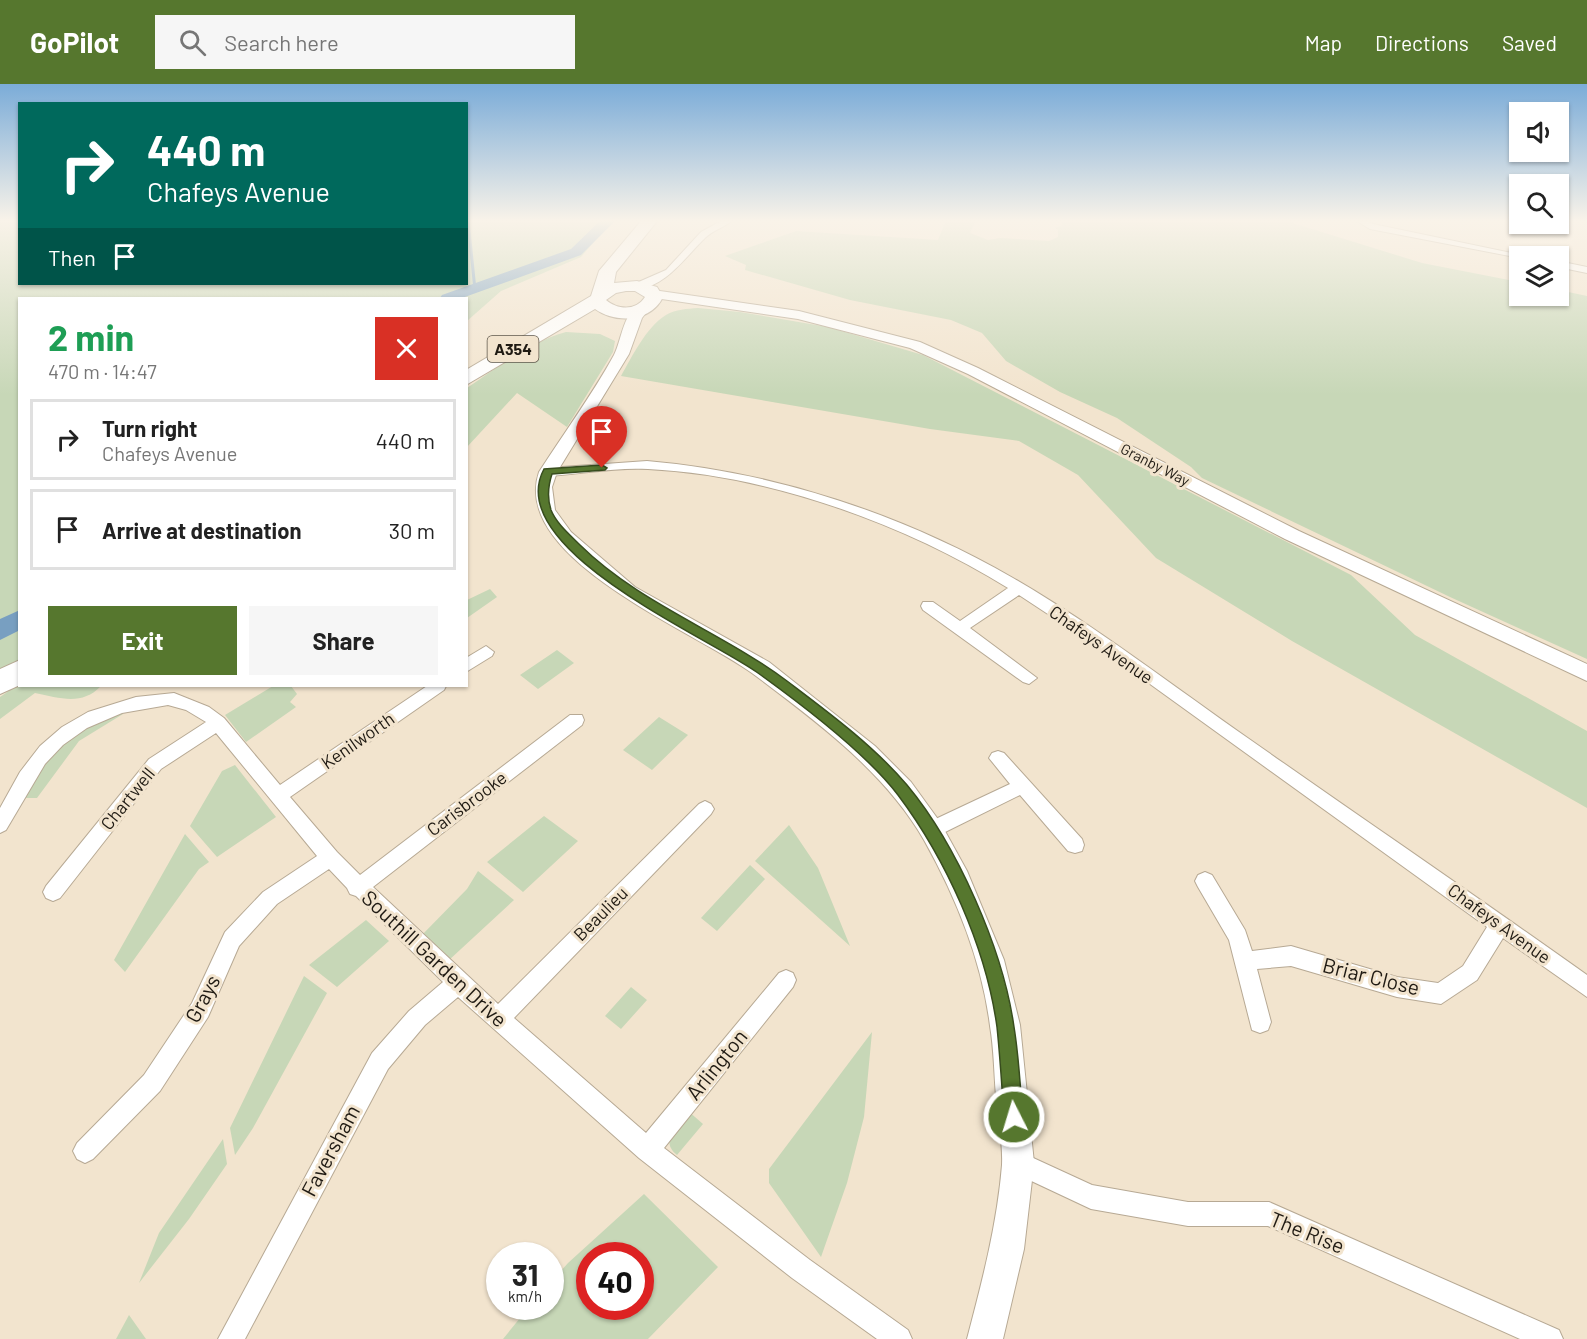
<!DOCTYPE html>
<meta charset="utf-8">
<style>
:root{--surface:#fff;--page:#f6f6f6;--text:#222;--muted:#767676;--line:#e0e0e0;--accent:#56772e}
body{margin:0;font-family:Barlow,sans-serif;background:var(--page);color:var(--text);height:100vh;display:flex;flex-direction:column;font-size:22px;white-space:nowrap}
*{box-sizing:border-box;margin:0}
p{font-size:20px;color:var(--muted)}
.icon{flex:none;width:33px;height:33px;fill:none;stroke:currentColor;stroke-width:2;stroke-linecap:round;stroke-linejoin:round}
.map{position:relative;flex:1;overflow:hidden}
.panel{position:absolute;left:18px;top:213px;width:450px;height:390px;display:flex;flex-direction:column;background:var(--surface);border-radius:0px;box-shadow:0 2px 4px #0004}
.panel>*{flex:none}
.top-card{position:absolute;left:18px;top:18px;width:450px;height:183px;border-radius:0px;box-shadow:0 2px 4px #0004;background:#00695c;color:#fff;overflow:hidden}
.buttons{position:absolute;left:1509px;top:18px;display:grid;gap:12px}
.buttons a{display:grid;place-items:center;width:60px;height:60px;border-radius:0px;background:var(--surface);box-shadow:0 2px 4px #0004;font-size:30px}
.speed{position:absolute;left:486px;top:1158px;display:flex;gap:12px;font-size:30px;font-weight:700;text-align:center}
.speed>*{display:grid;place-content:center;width:78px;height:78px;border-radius:50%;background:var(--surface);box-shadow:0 2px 4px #0004;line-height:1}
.speed small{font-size:15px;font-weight:400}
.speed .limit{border:9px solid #d22;background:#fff;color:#111}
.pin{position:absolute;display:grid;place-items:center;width:51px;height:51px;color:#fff;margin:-62px -26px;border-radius:50% 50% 50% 0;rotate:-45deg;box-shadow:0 0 6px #0007}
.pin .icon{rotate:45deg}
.me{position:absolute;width:66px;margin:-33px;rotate:355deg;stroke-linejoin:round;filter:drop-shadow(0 0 4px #0008)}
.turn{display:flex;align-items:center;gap:21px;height:126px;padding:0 30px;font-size:27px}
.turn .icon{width:78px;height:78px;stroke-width:2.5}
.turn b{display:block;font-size:42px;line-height:51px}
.then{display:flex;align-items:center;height:57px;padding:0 30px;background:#0003;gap:12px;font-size:22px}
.round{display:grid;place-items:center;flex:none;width:63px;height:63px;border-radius:0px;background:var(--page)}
.summary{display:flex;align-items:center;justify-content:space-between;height:102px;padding:0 30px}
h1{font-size:36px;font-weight:700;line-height:45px;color:#1e9e55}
.action{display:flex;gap:12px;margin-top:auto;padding:12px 30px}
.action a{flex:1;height:69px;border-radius:0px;background:var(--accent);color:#fff;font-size:24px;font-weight:700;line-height:69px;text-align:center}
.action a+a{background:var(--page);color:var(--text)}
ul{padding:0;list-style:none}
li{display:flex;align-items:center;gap:18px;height:81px;margin:0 12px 9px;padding:0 18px;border:3px solid var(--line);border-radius:0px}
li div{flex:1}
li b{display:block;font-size:22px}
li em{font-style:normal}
header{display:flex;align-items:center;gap:36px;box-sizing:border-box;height:84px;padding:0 30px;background:var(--accent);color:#fff}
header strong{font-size:28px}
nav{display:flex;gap:33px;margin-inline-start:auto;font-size:21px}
.search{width:420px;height:54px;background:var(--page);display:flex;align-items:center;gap:15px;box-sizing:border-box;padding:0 21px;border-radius:0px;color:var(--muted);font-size:22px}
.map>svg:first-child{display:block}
.green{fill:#c7d7b7;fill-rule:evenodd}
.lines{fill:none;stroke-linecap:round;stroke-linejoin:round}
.stream{stroke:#789fc1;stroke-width:3}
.river{fill:#789fc1;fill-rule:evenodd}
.street-casing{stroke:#b7a994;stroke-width:2}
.secondary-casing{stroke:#b7a994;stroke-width:2}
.highway-casing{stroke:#b7a994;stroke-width:2}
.street{fill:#fff;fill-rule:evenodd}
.secondary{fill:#fff;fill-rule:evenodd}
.highway{fill:#fff;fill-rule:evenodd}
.route{fill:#56772e;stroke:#384d1e;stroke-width:1.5}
.labels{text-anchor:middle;stroke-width:6;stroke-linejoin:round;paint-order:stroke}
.far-street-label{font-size:15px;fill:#1f1a13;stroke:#f2e4ce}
.shield{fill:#f2e4ce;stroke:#5e574b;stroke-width:1.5}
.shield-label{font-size:16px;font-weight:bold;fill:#1f1a13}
.street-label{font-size:18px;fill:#1f1a13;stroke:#f2e4ce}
.near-street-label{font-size:21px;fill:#1f1a13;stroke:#f2e4ce}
</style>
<header>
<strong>GoPilot</strong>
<div class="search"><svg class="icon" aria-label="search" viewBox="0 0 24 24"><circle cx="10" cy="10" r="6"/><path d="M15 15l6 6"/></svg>Search here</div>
<nav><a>Map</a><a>Directions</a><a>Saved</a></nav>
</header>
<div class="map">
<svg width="1587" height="1255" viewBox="0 0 1587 1255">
<rect width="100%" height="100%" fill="#f2e4ce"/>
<path class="green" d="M0 136H19L20 200H466L467 136H613L581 173 501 207 467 237 466 214H20L19 577 0 590Z
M946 136H976L970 149 988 156 1000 154 1049 157 1058 153V146L1055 144 1061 142 1063 136H1283L1422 179 1519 198 1520 212H1558L1559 206 1587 212V575L1450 513 1202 394 1191 383 1117 334 1060 308 1006 277 982 249 951 236 850 216 745 186 746 181 725 172 796 147 938 156Z
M698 224 740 228 828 243 923 271 1351 491 1415 551 1587 647V724L1292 557 1156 474 1078 391 1019 357 930 345 621 292C632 273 646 243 666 231 676 225 687 225 698 224Z
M566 248 600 250 615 257 613 268 567 343 517 309 467 363V304C498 283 530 258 566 248Z
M490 505 497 513 467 534V516Z
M557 566 574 579 538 605 520 591Z
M19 600 20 602H101C82 622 60 614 35 609L0 635V613Z
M273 602H291L297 610 290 618 296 623 246 658 225 631Z
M122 628 123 630 79 657 37 714H24C53 663 68 651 122 628Z
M659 633 688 651 652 686 623 666Z
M235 681 276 733 217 773 190 742 222 687Z
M544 732 578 757 523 808 487 778Z
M789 741 818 784 850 862 755 777Z
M185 750 209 778 199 785 125 888 114 876Z
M750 781 765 795 717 847 701 834Z
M478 787 514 816 448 877 421 852 467 805Z
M366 836 389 857 337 903 309 881Z
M304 892 327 909 253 1044 235 1071 230 1044Z
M631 903 647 916 621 945 605 932Z
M872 948 864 1033 847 1099 821 1173 769 1099V1085Z
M687 1026 703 1040 677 1071C659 1057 677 1041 687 1026Z
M223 1055 227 1080 189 1135 139 1199 159 1149Z
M644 1110 718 1183 648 1255H503L529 1223 550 1222 551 1198 568 1179ZM590 1172H640V1222H590Z
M129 1231 146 1255H116Z"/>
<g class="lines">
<path class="stream" d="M468 136 475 206"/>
<path class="river" d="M601 136H616L581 171 462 214H440L442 211 571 165Z
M20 526V546L0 556V535Z"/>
<defs>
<path id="street" d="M723 136H733C725 143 713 146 705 154 687 171 662 208 634 204V200L666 186 701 148Z
M1355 136H1365L1373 140 1526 172 1520 174 1370 145Z
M1558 177 1587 183V189L1558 183Z
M647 377C775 388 902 430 1013 494 1096 542 1173 602 1252 657 1363 735 1476 812 1587 891V913L1503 854 1477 896 1441 920 1397 913 1291 882 1257 885 1271 938 1268 946 1260 949 1252 946 1229 856 1198 803 1195 797 1198 791 1205 788 1212 791 1245 846 1252 867 1291 862 1397 893 1438 899 1463 882 1487 843 1107 569 1019 511 970 544 1037 594 1029 600 1023 598 923 526 921 522 923 518H933L960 537 1008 504C905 440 770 391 648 385 615 383 581 390 548 392L542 388 548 384Z
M486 562 494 568 492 572 466 588V574Z
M427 602H446L444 606 290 713 337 768 360 791 570 631H582L584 636 582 641 373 803 498 920 699 720 705 717 711 720 714 725 711 730 514 934 646 1049 779 889 786 886 793 889 796 896 793 903 664 1064 810 1176 908 1246 912 1255H877L792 1194 639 1074 458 913 425 941 388 985 245 1255H218L372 969 409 927 443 898 356 812 350 810 347 804 329 785 277 820 239 862 208 933 160 1007 93 1075 85 1079 77 1075 73 1067 77 1059 144 991 192 919 225 848 263 808 317 772 216 649 161 685 60 814 53 817 46 814 43 808 46 802 149 675 206 638 186 626 168 621 122 629 87 644 63 661 45 680 6 746 0 749V724L20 688 40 662 62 643 88 628 136 613 174 609 209 623 224 634 280 701Z
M998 667 1004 669 1082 755 1084 761 1082 767 1075 769 1068 767 1020 711 937 752 931 754 925 752 922 746 925 740 1010 700 989 674 992 669Z
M1018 1067 1092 1101 1188 1118H1269L1559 1246 1563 1255H1520L1268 1142H1188L1091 1125 1010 1087 1006 1079 1010 1071Z"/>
<path id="secondary" d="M653 206 799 227 920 258 978 284 1299 447 1587 580V597L1285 455 968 290 910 264 798 235 648 213 646 210Z
M642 221 649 225 642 234 629 270 557 388 552 403 555 426 571 448 635 503 769 578 875 662 911 698 940 738 967 787 1004 876 1020 941 1034 1079 1024 1165 1003 1255H967C982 1198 997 1141 1002 1081 1003 1059 998 1034 996 1012 994 989 994 965 990 942 982 877 956 813 924 756 885 688 817 638 756 592 702 550 509 476 539 388 564 349 592 311 614 271 622 256 623 226 642 221Z"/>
<path id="highway" d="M642 136H658L616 188 614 199 637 197 657 203 663 213C651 238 616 240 595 225L466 301V286L591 212 599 187ZM626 207H635L645 213C636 227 618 226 606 216L616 209Z
M20 576V601L0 610V585Z"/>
</defs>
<use href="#street" class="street-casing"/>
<use href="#secondary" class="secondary-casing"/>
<use href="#highway" class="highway-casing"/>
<use href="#street" class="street"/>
<use href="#secondary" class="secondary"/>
<use href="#highway" class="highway"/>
</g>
<linearGradient id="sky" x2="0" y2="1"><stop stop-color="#7bacd8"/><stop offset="0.44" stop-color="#f9f3e9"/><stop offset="1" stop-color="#f9f3e9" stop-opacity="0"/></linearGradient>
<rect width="1587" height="311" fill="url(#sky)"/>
<path class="route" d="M602 381 607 384 605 386 552 390C548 402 547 414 551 426 556 439 570 451 580 461 640 520 720 547 787 597 828 628 873 661 907 701 957 761 1003 865 1014 943 1019 973 1020 1003 1023 1033L1020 1040 1014 1042 1007 1040 1004 1033C1002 1003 1000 972 997 943 986 863 946 775 898 711 866 669 801 620 758 589 710 554 501 465 544 385Z"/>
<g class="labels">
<g class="far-street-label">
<text transform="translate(1155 381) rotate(27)" y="5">Granby Way</text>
</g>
<rect class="shield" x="487.5" y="252" width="51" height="26" rx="4.5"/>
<g class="shield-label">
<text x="513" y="271">A354</text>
</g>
<g class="street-label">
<text transform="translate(1101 561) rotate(35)" y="6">Chafeys Avenue</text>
<text transform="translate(358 657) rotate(-35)" y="6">Kenilworth</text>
<text transform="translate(128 715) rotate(-51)" y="6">Chartwell</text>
<text transform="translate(467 720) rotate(-37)" y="6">Carisbrooke</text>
<text transform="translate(601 830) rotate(-45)" y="6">Beaulieu</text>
<text transform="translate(1499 840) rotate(36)" y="6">Chafeys Avenue</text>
</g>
<g class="near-street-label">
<text transform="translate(434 875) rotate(43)" y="7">Southill Garden Drive</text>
<text transform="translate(1371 893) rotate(14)" y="7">Briar Close</text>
<text transform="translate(203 915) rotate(-62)" y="7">Grays</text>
<text transform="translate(717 981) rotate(-51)" y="7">Arlington</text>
<text transform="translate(331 1067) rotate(-62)" y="7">Faversham</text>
<text transform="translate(1307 1149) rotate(22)" y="7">The Rise</text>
</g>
</g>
</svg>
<div class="buttons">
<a><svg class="icon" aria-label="sound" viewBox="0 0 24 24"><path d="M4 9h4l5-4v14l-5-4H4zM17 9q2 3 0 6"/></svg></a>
<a><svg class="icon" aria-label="search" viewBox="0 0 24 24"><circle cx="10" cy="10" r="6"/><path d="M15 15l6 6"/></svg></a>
<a><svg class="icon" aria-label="layers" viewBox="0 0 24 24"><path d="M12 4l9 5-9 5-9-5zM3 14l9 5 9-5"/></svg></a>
</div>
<div class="speed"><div>31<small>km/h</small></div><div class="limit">40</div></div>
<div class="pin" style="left:602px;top:384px;background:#d93025"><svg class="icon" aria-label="arrive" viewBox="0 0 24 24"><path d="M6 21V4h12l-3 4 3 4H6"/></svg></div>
<svg class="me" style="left:1014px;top:1033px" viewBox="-20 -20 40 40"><circle r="17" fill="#56772e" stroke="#fff" stroke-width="3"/><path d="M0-11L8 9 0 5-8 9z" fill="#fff"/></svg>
<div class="top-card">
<div class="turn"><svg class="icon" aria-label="right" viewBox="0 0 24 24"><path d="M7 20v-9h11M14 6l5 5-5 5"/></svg><div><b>440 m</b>Chafeys Avenue</div></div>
<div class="then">Then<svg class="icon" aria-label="arrive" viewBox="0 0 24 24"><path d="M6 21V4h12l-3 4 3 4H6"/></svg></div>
</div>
<section class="panel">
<div class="summary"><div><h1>2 min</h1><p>470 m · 14:47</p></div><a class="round" style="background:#d93025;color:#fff"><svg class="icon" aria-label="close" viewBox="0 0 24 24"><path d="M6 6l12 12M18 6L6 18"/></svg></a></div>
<ul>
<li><svg class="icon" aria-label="right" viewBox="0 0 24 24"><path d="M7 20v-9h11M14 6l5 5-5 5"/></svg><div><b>Turn right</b><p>Chafeys Avenue</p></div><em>440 m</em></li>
<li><svg class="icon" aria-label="arrive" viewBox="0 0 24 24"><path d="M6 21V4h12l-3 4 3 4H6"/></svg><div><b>Arrive at destination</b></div><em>30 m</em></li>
</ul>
<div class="action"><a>Exit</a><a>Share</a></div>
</section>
</div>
